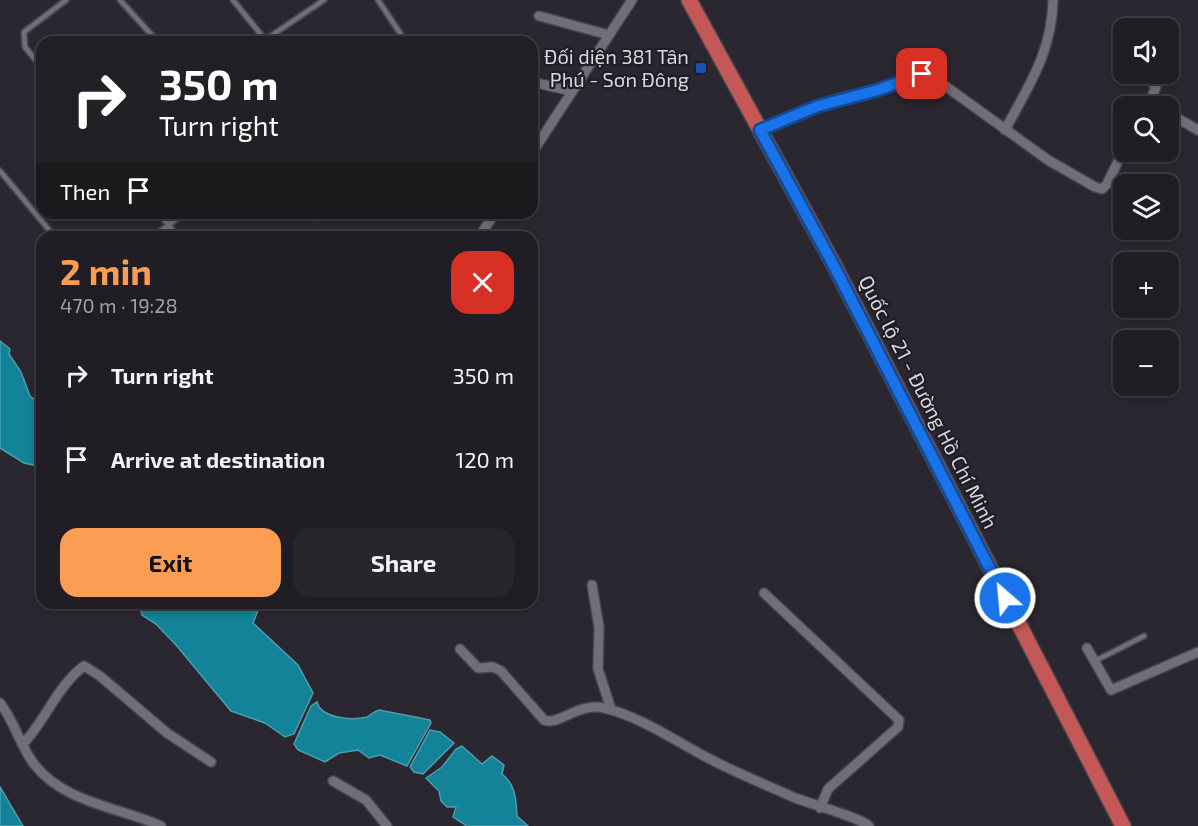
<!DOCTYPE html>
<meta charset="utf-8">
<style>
:root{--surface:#201d24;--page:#28262c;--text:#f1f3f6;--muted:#a2a2a6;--line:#3d3b41;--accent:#fc9d54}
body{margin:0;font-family:"Exo 2",sans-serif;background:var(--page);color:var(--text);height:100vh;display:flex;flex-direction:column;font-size:22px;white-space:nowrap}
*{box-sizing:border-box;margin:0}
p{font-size:20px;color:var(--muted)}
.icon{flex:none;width:33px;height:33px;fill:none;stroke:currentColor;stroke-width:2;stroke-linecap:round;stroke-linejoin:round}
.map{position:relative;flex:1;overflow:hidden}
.panel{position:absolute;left:36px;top:231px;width:502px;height:378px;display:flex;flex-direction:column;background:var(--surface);border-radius:18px;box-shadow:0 3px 9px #0003,0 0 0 2px var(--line)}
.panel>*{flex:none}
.banner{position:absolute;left:36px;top:36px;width:502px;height:183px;border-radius:18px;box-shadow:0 3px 9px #0003,0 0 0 2px var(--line);background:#202124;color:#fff;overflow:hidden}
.fabs{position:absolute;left:1113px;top:18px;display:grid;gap:12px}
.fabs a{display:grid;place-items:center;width:66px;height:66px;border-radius:12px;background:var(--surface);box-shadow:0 3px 9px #0003,0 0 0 2px var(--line);font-size:30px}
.pin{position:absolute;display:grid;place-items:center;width:51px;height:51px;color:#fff;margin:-26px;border-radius:12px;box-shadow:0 3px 9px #0006}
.me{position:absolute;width:66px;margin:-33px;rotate:333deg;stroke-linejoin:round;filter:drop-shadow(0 0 4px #0008)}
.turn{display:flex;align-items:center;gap:21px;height:126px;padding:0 24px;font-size:27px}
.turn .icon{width:78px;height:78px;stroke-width:2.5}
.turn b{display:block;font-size:42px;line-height:51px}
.then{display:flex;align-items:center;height:57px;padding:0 24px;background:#0003;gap:12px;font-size:22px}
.round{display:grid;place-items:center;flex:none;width:63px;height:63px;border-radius:18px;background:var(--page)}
.overview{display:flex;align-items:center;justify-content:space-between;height:102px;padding:0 24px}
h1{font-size:36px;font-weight:700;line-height:45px;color:var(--accent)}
.action{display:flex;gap:12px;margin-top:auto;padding:12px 24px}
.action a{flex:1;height:69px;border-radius:18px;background:var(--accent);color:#111;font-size:24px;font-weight:700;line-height:69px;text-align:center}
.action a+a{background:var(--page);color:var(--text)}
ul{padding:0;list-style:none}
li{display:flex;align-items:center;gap:18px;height:84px;padding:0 24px}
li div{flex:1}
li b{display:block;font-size:22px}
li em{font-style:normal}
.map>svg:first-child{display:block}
.water{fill:#128399;stroke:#4e9cad;stroke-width:1.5}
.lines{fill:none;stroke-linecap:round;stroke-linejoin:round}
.service-casing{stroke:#46434b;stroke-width:8}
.minor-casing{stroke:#46434b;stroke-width:12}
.trunk-casing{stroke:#46434b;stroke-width:18}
.service{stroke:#726e78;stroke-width:4.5}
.minor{stroke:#726e78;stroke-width:9}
.trunk{stroke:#c45857;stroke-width:15}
.route-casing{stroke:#114b97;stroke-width:15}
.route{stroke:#1a73e8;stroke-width:10}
.transit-dot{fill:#1a4fb4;stroke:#211d26;stroke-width:2}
.labels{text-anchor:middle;stroke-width:4.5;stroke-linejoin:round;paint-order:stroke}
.poi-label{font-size:20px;fill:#d9d7dd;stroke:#211d26;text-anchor:end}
.street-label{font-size:20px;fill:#d9d7dd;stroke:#211d26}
</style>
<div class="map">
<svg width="1198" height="826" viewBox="0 0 1198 826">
<rect width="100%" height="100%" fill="#2a2730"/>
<path class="water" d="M0 341 10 349 9 354 21 372 30 396 42 405V467L24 463 0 448Z
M139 603H261L253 623 298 665 313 693 294 734 285 737 265 723 231 711 176 645 156 624 142 615Z
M317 702C321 718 351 721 367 717 371 715 374 711 379 710L430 720 431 723 407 766 380 755 369 758 358 750 339 753 325 762 298 750 294 744 311 706Z
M430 730 440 732 454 743 423 774 414 772 410 767Z
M462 746 482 764 492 756 504 765 502 774C516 785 516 800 517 816L528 826H467L453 817 456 807H447L441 801 439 791 426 778 442 767 456 749Z
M0 787 23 826H0Z"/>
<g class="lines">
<defs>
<path id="service" d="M120 0 158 42
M233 0 267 42
M378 0 406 42
M265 40 324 0
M42 68 25 47 24 32 66 0
M0 171 55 237
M159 213 178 237
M310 213 313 217
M153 237 184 213
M1095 661 1144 636"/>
<path id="minor" d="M539 16 609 35
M1146 74 1156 87 1150 101
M532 82 572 91
M1147 106 1150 101 1159 106
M1168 113 1198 130
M1005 130C1029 85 1052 52 1053 0
M760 131 840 98 878 90 922 74 930 75 1048 160 1095 187 1102 189 1107 184 1124 149
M532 153 632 0
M479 237 495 213
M592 585 599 627 598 669 611 709
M764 593 899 720 898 727 828 789 820 808
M1087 648 1111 690 1198 652
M460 649 478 668 493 667 501 671 544 720C559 726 578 702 604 708 639 716 674 740 706 757 734 772 764 784 793 797 810 804 859 817 869 826
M0 703C15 722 20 746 34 764 64 803 119 807 161 826
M23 744C45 721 58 685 84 666L100 676 167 733 211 762
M333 781 366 800 387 826"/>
<path id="trunk" d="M689 0 834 265 1123 826"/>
</defs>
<use href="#service" class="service-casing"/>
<use href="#minor" class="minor-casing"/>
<use href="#trunk" class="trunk-casing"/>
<use href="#service" class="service"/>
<use href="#minor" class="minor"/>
<use href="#trunk" class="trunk"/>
</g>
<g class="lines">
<defs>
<path id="route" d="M922 74 878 90 818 106 760 130 834 266 1005 598"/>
</defs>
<use href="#route" class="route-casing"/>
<use href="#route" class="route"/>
</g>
<rect class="transit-dot" x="695" y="62" width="12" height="12" rx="3"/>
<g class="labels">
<g class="poi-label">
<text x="689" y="64">Đối diện 381 Tân<tspan x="689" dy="23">Phú - Sơn Đông</tspan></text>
</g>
<g class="street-label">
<text transform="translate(928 402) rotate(63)" y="7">Quốc lộ 21 - Đường Hồ Chí Minh</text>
</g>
</g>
</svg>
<div class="fabs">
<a><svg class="icon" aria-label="sound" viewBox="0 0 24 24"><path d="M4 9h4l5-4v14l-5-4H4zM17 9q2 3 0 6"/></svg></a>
<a><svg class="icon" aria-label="search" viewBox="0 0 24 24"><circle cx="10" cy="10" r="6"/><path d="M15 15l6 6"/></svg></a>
<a><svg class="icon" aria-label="layers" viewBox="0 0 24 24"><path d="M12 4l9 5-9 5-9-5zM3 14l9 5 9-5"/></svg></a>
<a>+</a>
<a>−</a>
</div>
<div class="pin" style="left:922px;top:74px;background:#d93025"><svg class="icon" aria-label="arrive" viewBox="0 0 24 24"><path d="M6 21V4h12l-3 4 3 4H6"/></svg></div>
<svg class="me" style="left:1005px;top:598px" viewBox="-20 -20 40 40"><circle r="17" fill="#1a73e8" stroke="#fff" stroke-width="3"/><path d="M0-11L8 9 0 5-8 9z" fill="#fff"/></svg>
<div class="banner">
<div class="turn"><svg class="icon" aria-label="right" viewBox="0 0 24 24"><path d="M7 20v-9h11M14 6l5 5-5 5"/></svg><div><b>350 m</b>Turn right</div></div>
<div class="then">Then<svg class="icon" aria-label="arrive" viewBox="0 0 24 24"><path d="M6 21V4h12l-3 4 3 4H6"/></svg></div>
</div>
<section class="panel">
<div class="overview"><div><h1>2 min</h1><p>470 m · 19:28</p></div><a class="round" style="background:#d93025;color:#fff"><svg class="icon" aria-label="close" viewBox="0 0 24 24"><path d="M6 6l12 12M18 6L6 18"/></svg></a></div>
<ul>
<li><svg class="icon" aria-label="right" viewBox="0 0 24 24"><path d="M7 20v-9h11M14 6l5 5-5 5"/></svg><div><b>Turn right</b></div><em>350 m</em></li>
<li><svg class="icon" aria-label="arrive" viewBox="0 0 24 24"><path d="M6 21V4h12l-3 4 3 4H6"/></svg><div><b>Arrive at destination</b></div><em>120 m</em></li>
</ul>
<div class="action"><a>Exit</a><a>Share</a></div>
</section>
</div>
